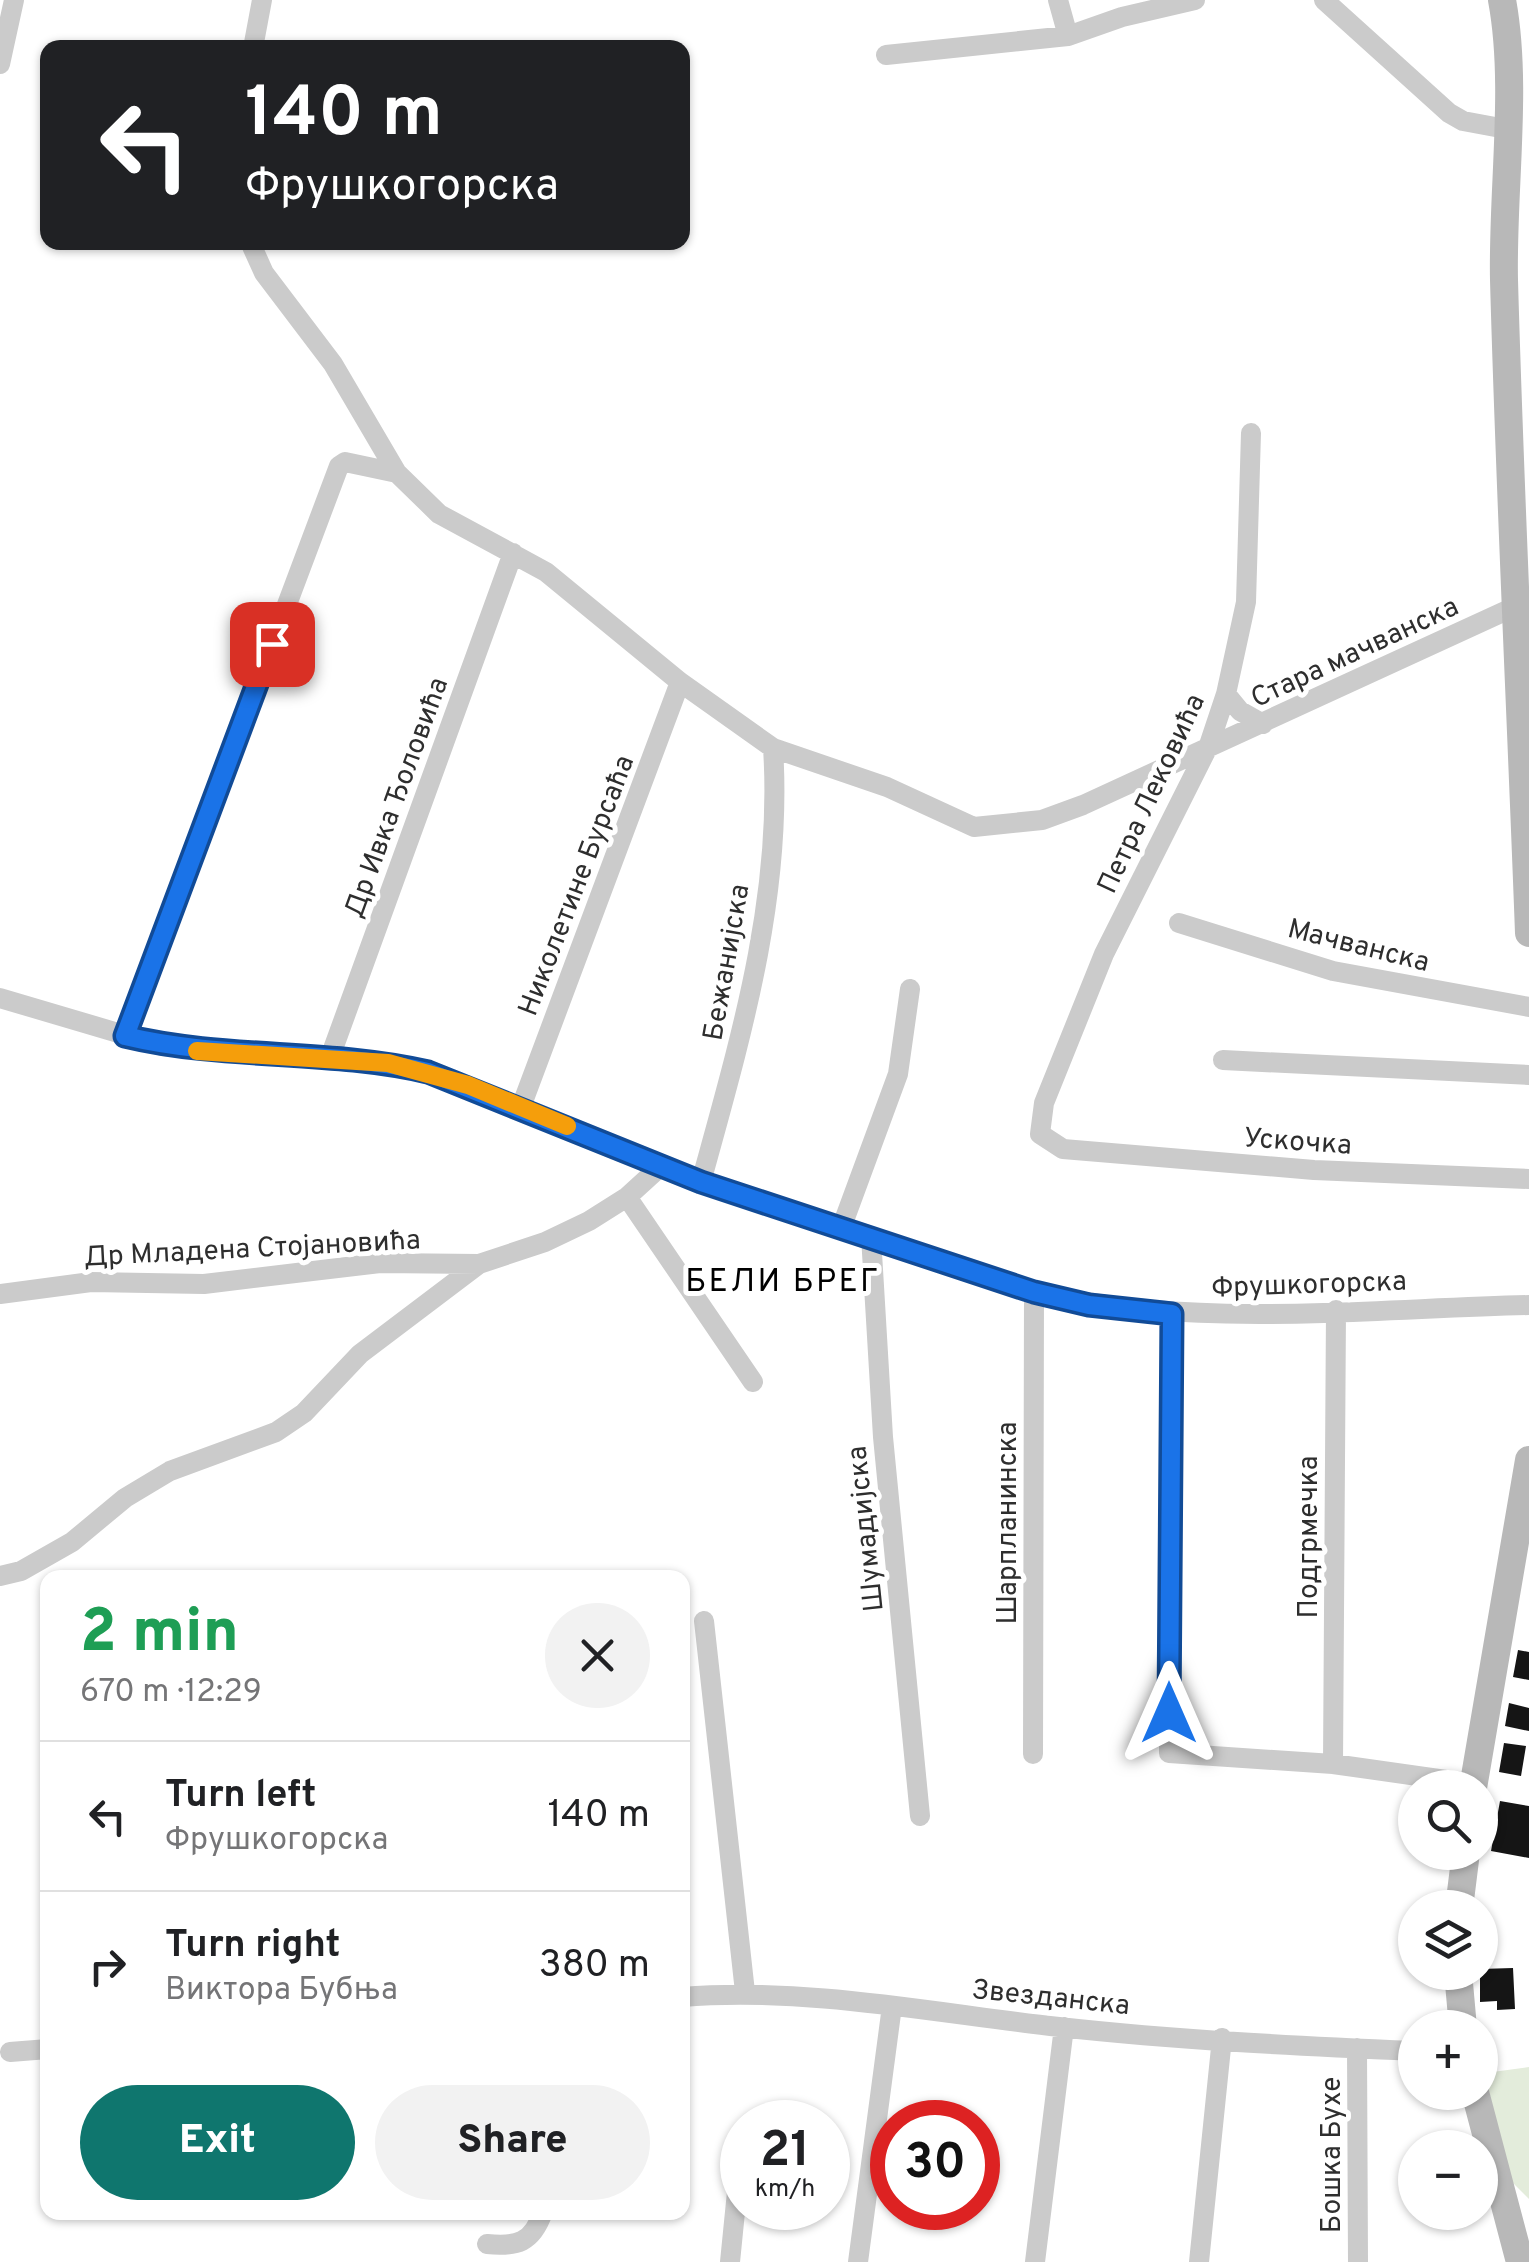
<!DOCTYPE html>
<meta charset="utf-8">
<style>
:root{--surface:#fff;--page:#f2f2f2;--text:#202124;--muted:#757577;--line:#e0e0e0;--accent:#0f766e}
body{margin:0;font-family:Overpass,sans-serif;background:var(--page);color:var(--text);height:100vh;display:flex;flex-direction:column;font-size:38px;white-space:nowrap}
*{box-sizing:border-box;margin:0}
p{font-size:32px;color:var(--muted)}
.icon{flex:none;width:55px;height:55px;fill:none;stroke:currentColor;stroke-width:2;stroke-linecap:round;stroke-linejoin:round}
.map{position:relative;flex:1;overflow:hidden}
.sheet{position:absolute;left:40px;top:1570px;width:650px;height:650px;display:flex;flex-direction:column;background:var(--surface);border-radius:20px;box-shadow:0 2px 8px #0004}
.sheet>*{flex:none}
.guide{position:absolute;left:40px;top:40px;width:650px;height:210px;border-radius:20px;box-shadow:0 2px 8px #0004;background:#202124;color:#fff;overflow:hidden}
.fabs{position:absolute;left:1398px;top:1770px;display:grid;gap:20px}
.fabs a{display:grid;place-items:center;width:100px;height:100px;border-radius:50%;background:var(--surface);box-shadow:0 2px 8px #0004;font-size:50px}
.speed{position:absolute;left:720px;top:2100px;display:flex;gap:20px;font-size:50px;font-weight:700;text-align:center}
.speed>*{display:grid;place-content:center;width:130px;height:130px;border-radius:50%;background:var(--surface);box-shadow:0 2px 8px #0004;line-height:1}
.speed small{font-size:25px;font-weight:400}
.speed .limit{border:15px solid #d22;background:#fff;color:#111}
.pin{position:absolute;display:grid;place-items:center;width:85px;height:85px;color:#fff;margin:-42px;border-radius:20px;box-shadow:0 5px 15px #0006}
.me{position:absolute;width:110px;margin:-55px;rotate:0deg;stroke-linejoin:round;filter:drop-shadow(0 0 8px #0008)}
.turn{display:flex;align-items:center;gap:35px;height:210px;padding:0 40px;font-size:45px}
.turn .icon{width:130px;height:130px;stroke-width:2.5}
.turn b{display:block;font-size:70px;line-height:85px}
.round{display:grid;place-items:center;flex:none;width:105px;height:105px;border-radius:52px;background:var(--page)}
.summary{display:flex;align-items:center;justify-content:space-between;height:170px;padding:0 40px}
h1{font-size:60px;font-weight:800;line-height:75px;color:#1e9e55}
.primary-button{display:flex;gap:20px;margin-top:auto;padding:20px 40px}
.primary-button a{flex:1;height:115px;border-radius:60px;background:var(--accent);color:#fff;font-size:40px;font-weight:800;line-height:115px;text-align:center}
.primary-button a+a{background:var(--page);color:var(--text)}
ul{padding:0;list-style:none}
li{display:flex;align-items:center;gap:30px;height:150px;padding:0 40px;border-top:2px solid var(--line)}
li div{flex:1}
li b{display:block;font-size:38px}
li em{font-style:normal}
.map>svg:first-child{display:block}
.green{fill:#e3ecdb}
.building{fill:#151515}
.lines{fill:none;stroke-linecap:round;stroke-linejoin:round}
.minor{stroke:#cbcbcb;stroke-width:20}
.secondary{stroke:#b8b8b8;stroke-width:28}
.route-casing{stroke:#114b97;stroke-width:25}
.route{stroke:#1a73e8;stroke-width:18}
.slow{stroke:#f59e0b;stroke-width:18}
.labels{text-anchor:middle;stroke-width:10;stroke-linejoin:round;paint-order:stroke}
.street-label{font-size:28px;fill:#2e2e2e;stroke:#fff}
.quarter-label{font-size:32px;letter-spacing:2.5px;fill:#000;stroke:#fff}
</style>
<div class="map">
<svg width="1529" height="2262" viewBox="0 0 1529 2262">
<rect width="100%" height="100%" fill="#fff"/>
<path class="green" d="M1529 2067V2199L1508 2178 1485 2073Z"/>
<path class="building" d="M1518 1650 1529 1652V1680L1513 1677Z
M1509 1703 1529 1708V1731L1505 1726Z
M1504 1743 1526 1746 1521 1776 1499 1772Z
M1500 1801 1529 1806V1858L1491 1851Z
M1513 1968 1515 2009 1497 2010V2001L1480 2002V1969Z"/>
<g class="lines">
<path class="minor" d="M1058 0 1068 36
M1324 0 1449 113 1463 121 1506 129
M253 48 262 0
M886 55 1068 36 1122 17 1195 0
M0 64 14 0
M250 242 264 273 333 364 397 473 439 514 546 572 680 682 773 748 887 787 974 827 1042 820 1083 805 1527 601
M1251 433 1246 602 1226 694 1209 745 1104 954 1044 1103 1040 1134 1063 1149 1314 1170 1529 1179
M1226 694 1240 711 1263 724
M1179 923 1333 971 1529 1007
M0 998 162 1046 388 1063 428 1073 701 1182 1034 1292C1195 1329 1365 1309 1529 1305
M125 1036 339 466 345 462 397 473
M329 1060 513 553
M1223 1060 1529 1075
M521 1107 680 682
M701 1182C740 1040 783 897 773 748
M627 1197 753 1382
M842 1226 898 1074 910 989
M871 1236 883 1437 920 1816
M0 1294 91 1282 204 1284 380 1263 479 1264 545 1242 589 1221 627 1197 661 1166
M1172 1314 1169 1753 1333 1764 1474 1784
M0 1576 21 1571 72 1542 125 1498 170 1471 276 1432 304 1413 360 1354 479 1264
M704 1621 745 1992
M1033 1754 1034 1292
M1333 1764 1336 1310
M682 1997C809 1987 934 2013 1059 2027 1177 2040 1297 2046 1415 2051
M1357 2048 1358 2262
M10 2052 48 2049
M487 2244C517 2247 532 2243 543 2212
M730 2262 738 2182
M858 2262 892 2006
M1035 2262 1064 2027
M1199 2262 1222 2038"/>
<path class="secondary" d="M1502 0C1518 86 1502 190 1504 280 1510 498 1521 715 1529 933
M1473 1788 1529 1460
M1459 1908 1466 1852
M1458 1972 1463 2028
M1475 2092 1520 2262"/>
</g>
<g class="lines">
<defs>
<path id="route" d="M272 644 125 1036C225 1060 329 1049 428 1072L701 1182 1034 1292 1089 1305 1172 1314 1169 1713"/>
</defs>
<use href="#route" class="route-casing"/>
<use href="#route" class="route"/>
<path class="slow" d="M197 1051 388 1063 468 1085 567 1126"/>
</g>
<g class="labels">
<g class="street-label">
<text transform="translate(1354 651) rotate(-25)" y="10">Стара мачванска</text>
<text transform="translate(1150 793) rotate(-65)" y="10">Петра Лековића</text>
<text transform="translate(395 797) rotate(-70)" y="10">Др Ивка Ђоловића</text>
<text transform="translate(575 885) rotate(-69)" y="10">Николетине Бурсаћа</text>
<text transform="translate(1359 944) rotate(14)" y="10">Мачванска</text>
<text transform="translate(725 962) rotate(-80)" y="10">Бежанијска</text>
<text transform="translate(1298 1140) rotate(4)" y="10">Ускочка</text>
<text transform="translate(252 1247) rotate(-3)" y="10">Др Младена Стојановића</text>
<text transform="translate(1309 1283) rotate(-2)" y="10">Фрушкогорска</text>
<text transform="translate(1006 1523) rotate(-90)" y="10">Шарпланинска</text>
<text transform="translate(864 1529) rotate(-96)" y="10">Шумадијска</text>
<text transform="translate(1307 1537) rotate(-90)" y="10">Подгрмечка</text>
<text transform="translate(1051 1996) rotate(6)" y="10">Звезданска</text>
<text transform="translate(1330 2155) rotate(-90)" y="10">Бошка Бухе</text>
</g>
<g class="quarter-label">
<text x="783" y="1291">БЕЛИ БРЕГ</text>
</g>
</g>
</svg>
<div class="fabs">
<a><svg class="icon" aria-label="search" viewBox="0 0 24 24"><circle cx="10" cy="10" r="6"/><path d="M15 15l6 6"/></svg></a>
<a><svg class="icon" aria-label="layers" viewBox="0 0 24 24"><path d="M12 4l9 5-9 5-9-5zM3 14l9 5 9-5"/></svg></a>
<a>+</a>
<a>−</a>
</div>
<div class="speed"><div>21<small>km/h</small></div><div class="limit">30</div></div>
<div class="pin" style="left:272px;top:644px;background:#d93025"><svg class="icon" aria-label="arrive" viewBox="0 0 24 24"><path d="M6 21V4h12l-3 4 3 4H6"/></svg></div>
<svg class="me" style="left:1169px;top:1713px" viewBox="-20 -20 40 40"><path d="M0-17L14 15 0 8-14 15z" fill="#1a73e8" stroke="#fff" stroke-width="4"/></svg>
<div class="guide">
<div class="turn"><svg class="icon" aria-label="left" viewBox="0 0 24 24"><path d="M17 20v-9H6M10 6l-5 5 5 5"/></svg><div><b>140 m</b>Фрушкогорска</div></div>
</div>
<section class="sheet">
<div class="summary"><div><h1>2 min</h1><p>670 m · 12:29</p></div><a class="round"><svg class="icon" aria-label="close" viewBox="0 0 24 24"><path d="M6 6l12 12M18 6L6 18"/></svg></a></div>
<ul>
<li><svg class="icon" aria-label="left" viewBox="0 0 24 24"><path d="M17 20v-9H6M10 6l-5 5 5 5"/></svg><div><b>Turn left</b><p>Фрушкогорска</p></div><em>140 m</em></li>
<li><svg class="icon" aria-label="right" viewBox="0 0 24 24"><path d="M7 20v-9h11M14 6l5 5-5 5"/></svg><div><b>Turn right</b><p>Виктора Бубња</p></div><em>380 m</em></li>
</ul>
<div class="primary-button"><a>Exit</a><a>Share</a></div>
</section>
</div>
